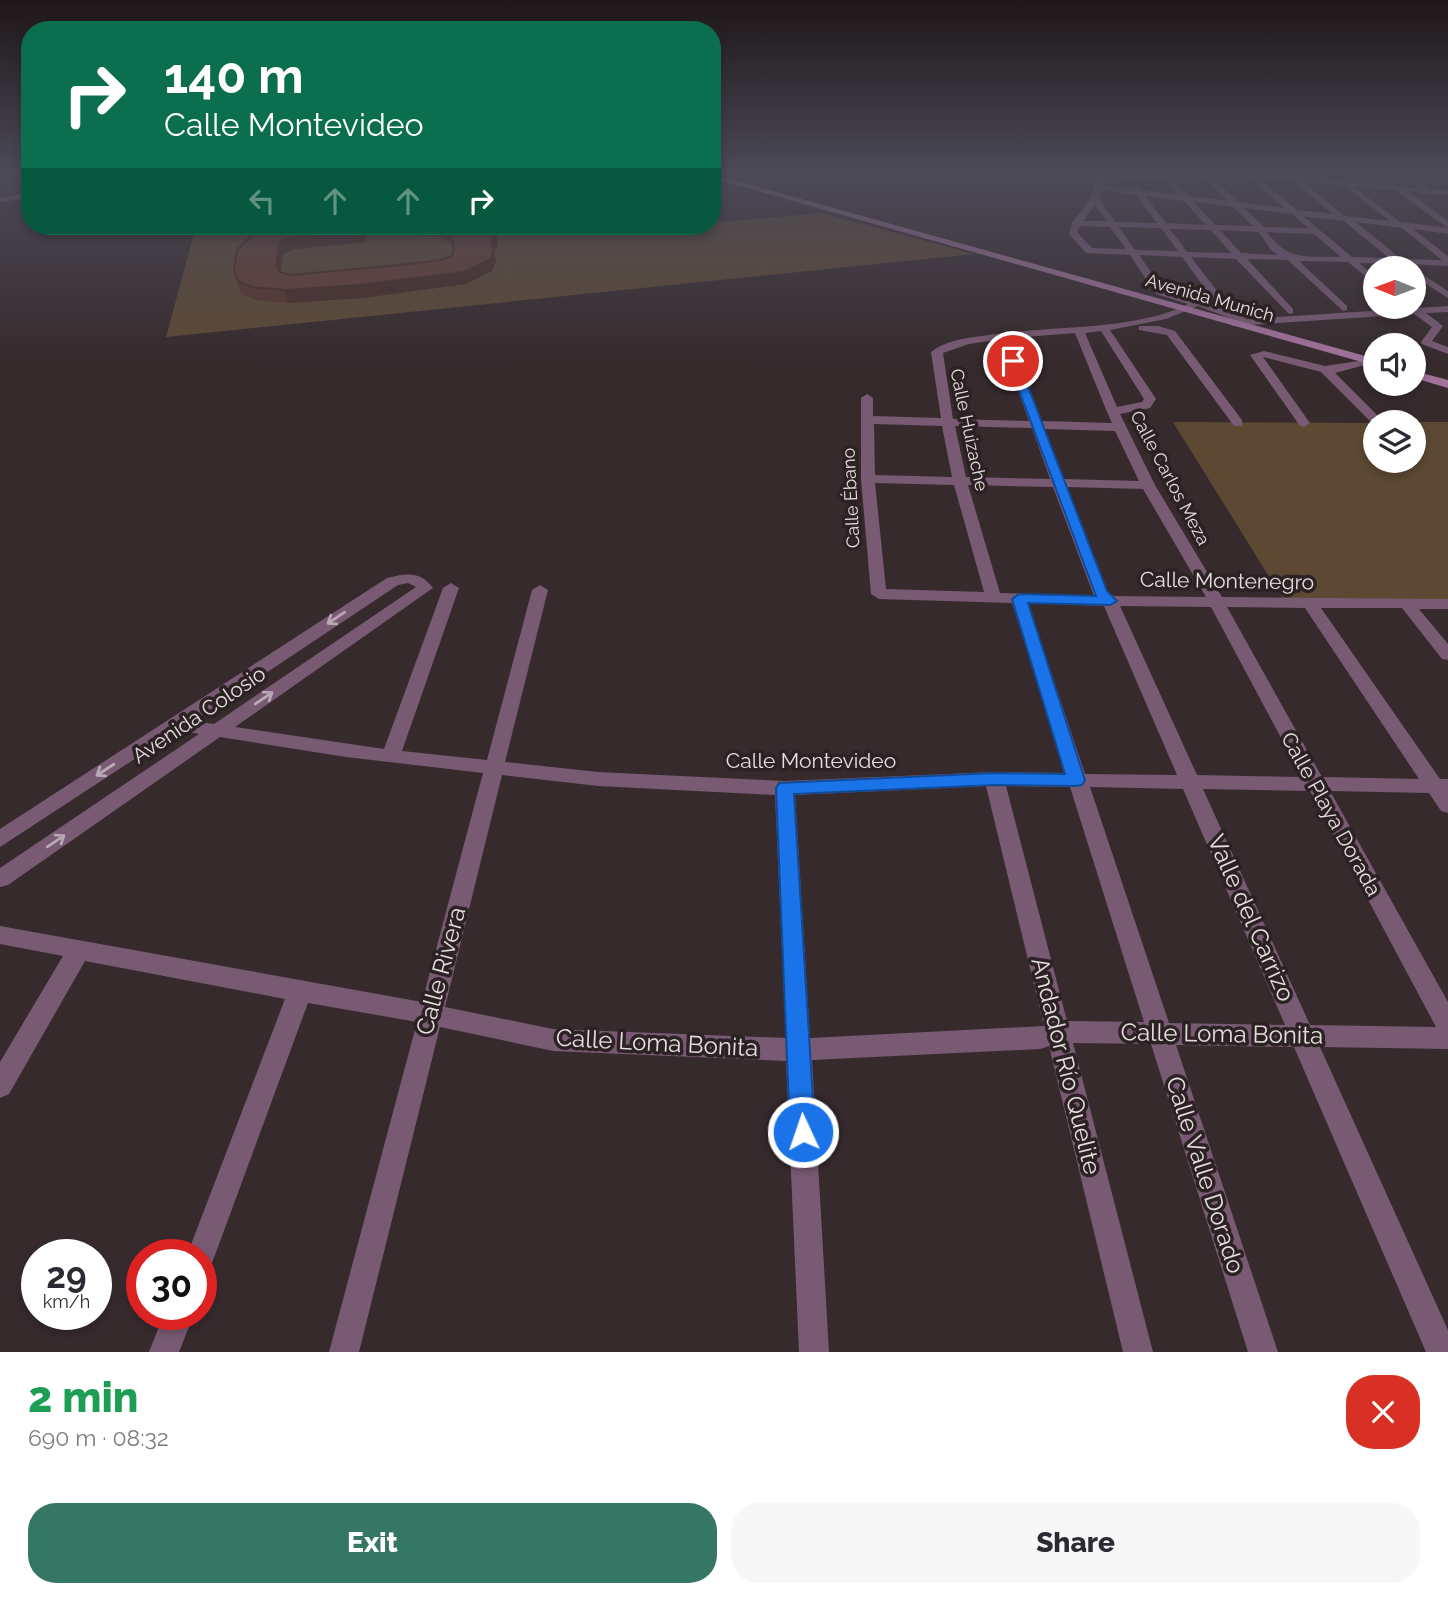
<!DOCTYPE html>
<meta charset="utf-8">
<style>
:root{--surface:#fff;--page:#f7f7f7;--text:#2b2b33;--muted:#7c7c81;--accent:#357764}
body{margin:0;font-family:Raleway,sans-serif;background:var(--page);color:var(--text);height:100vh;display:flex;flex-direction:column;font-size:26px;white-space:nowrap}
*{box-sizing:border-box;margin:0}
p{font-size:23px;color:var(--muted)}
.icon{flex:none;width:38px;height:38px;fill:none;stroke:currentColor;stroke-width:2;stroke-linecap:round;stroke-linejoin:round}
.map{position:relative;height:1352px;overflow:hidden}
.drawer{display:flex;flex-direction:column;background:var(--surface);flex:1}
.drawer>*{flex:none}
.hud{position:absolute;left:21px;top:21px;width:700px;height:214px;border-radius:28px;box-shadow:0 4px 10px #0003;background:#0b6e4f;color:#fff;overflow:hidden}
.needle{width:46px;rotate:271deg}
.fabs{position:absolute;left:1363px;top:256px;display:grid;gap:14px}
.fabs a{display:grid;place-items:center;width:63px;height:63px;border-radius:50%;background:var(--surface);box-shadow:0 4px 10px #0003;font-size:35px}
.speed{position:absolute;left:21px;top:1239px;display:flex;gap:14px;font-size:35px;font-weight:700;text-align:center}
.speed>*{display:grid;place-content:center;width:91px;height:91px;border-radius:50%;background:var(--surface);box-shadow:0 4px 10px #0003;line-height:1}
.speed small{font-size:18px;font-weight:400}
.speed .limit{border:10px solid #d22;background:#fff;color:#111}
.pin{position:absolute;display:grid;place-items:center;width:60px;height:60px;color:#fff;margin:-30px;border:4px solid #fff;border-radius:50%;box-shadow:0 2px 7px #0007}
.me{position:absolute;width:77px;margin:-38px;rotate:357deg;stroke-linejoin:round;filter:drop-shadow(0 0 5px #0008)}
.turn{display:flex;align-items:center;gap:24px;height:147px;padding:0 28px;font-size:32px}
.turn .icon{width:91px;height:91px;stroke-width:2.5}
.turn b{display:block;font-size:49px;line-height:60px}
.lanes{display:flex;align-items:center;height:66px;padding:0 28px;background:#0003;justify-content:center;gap:35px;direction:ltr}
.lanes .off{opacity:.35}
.round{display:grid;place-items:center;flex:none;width:74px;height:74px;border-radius:28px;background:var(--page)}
.overview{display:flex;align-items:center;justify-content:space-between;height:119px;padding:0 28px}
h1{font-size:42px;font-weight:800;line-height:52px;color:#1e9e55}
.button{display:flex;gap:14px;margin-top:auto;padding:14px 28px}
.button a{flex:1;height:80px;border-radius:28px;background:var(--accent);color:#fff;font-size:28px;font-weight:800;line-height:80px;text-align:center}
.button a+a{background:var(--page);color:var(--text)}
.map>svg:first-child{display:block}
.green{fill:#5d4933}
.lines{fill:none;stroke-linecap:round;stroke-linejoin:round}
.minor{fill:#785a73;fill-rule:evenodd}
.tertiary{fill:#785a73;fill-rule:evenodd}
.secondary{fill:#a1729a;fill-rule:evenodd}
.wall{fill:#58352c}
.shaded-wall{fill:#472b24}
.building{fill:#663e33;stroke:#472b24;stroke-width:2}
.oneway{stroke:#b9a9b4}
.route{fill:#1a73e8;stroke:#114b97;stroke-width:2}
.labels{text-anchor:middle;stroke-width:7;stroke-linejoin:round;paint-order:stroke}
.far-street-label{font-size:18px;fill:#e5dddf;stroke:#2c2123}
.street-label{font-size:21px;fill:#e5dddf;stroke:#2c2123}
.near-street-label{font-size:24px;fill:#e5dddf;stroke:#2c2123}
</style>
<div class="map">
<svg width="1448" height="1352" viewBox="0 0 1448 1352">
<rect width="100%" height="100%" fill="#362a2d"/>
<path class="green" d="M822 213 974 254 166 337 196 226H572L582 232 595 233 676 226H712V223Z
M1173 422 1375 423 1376 460H1414V422H1448V600L1283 599Z"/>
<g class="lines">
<path class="minor" d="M22 172H30V192L26 190Z
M984 172H993L989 174Z
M1029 172H1038L1034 174Z
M1097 172 1104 173 1103 186 1132 189 1135 186 1141 190 1179 195 1162 176 1166 174 1189 196 1228 201 1199 173 1206 172 1238 202 1285 208 1248 177 1251 173 1297 210 1333 214 1295 182 1298 178 1344 216 1390 221 1346 187 1349 183 1400 222 1448 228V234L1413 229 1448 256V266L1406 264 1402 267 1396 264 1359 263 1376 277V285L1348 262 1299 261 1347 306V310L1343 311 1288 260 1247 259 1293 309V313L1289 314 1236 259 1191 257 1228 305 1248 319 1448 306V312L1426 313 1443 326 1432 341 1448 347V354L1422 344 1421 342 1432 327 1414 314 1233 326 1228 323 1235 320 1198 306 1166 319 1110 330 1156 399 1150 408 1120 414 1155 485 1222 597 1448 599V609H1419L1448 644V660L1442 659 1402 608H1321L1440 779H1448V813L1441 811 1429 793 1330 791 1448 1002V1049L1320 1047 1448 1330V1352H1426L1294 1047 1176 1045 1278 1352H1248L1151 1044 1073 1043 1153 1352H1123L1049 1046 1040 1049 812 1060 829 1352H799L786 1061 553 1051 440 1027 359 1352H329L417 1022 308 1003 215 1255 211 1265 201 1269V1255H187L285 999 85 961 9 1094 0 1098V1062L63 956 0 944V926L422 1002 483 773 346 757 220 737 8 885 0 887V868L199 734 179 730 0 847V829L387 578C406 573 421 571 433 588L235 727 384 749 443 588 451 583 459 588 402 751 487 760 532 590 540 585 548 590 505 762 598 772 785 781 994 772 1066 773 1012 603 879 599 871 594 861 479V398L867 394 873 398V416L941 418 931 352C944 341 965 338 982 336 1043 325 1134 332 1188 304L1156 294 1130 255 1086 253 1069 234 1072 223 1091 198ZM1102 190 1136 195 1157 223 1115 222 1099 198ZM1145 196 1184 201 1206 225 1166 223ZM1194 202 1233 207 1253 226 1215 225ZM1095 205 1107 221H1083ZM1244 208 1292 214 1308 228 1264 227ZM1303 216 1344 221 1389 258 1352 257ZM1356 222 1402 228 1442 260 1401 259ZM1080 226 1110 227 1126 249 1092 248 1077 232ZM1119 227 1161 228 1178 251 1135 250ZM1170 229 1211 230 1231 253 1187 252ZM1220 230 1259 232 1271 250 1278 255 1241 253ZM1267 232 1314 234 1341 257C1308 256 1288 262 1267 232ZM1139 255 1182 257 1218 306 1164 290ZM1101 331 1144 399 1142 402 1117 407 1085 333ZM1075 333 1107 412 1112 423 1042 421 1019 361 1014 338ZM1003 339 1007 361 1029 421 953 419 943 353 969 344ZM874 424 942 426 952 477 875 475ZM955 426 1032 428 1050 479 966 477ZM1045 429 1115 431 1139 481 1064 479ZM875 483 954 485 984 592 886 589ZM968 485 1053 487 1094 596 1000 593ZM1067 487 1143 489 1206 597 1114 596 1107 591ZM408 583 416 587 214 724 194 721 398 585ZM1028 603 1104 606 1177 775 1085 774ZM1120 606 1211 607 1302 777 1197 775ZM1227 607 1305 608 1419 779 1322 777ZM502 775 598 786 775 795 786 1038 553 1029 445 1007ZM986 786 1044 1026 810 1038 795 795ZM1006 786 1070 787 1144 1022 1067 1021ZM1090 787 1183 789 1285 1025 1169 1023ZM1203 789 1310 791 1436 1027 1310 1025Z
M1314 172H1322L1333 183 1326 185Z
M1357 172H1365L1380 186V190H1374Z
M1400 172H1408L1432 192 1425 194Z
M1441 172H1448V176Z
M1397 188H1403L1448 221V228L1397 192Z
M30 193V197L0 202V198Z
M1414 269 1448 291V298L1414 276Z
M1139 326H1158L1175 331 1242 420V426H1234L1167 335 1139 330Z
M1264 351 1325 366 1372 359V363L1335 373 1384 422H1376L1374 425 1321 372 1263 357 1310 423 1304 427 1300 426 1250 355Z
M164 1314H194L179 1352H149Z"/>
<path class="tertiary" d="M1082 172H1241L1448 191V195L1241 176 1125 178Z"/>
<path class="secondary" d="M712 174 1376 359V366L712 178Z
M1414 371 1448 380V388L1414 378Z"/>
</g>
<path class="wall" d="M298 226 365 231 366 242 294 249 283 254 280 272 291 275 400 265 441 260 452 256 453 250 451 245 444 238 408 234 407 226H482L498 245 494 250 496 262 492 271 466 284 362 298 288 303 255 300 241 294 234 271Z"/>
<path class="shaded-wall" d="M364 226 366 242 294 249 283 254 279 277 276 265 280 242 291 238Z
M496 233 498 245 493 252 491 240Z
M494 250 496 262 492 271 466 284 362 298 288 303 285 290Z"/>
<path class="building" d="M298 226H363L364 230 291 238 280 242 276 265 280 272 291 275 400 265 441 260 452 256 454 246 450 234 443 227 434 226H482L487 231 496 233 491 240 494 250 491 259 464 272 359 285 285 290 251 287 238 281 234 271 237 250 251 236 268 231Z"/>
<defs><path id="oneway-shaft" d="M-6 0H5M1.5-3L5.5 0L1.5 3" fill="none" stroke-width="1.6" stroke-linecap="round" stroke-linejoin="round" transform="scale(1.75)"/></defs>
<g class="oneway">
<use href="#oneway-shaft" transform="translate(336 618) rotate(146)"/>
<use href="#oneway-shaft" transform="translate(264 698) rotate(-34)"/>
<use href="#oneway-shaft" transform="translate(105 770) rotate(147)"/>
<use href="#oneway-shaft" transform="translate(56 841) rotate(-34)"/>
</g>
<linearGradient id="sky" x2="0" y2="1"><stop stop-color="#1e1719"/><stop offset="0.48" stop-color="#4c4a57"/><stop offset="1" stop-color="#4c4a57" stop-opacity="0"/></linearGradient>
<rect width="1448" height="361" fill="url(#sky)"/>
<path class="route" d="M1009 359 1018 361 1107 591 1117 601 1110 605 1028 603 1085 780 1082 785 1076 786 994 785 794 794 815 1132 811 1140 803 1144 794 1140 790 1132 776 788 779 783 994 773 1065 774 1012 599 1019 594 1096 596 1008 361Z"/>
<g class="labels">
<g class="far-street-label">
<text transform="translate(1210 298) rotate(16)" y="6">Avenida Munich</text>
<text transform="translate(969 430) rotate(78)" y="6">Calle Huizache</text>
<text transform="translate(1170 478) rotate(62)" y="6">Calle Carlos Meza</text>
<text transform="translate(851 498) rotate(-93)" y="6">Calle Ébano</text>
</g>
<g class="street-label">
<text transform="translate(1227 581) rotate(1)" y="7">Calle Montenegro</text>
<text transform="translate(199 715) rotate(-34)" y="7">Avenida Colosio</text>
<text x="811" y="768">Calle Montevideo</text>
<text transform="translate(1331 814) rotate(61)" y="7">Calle Playa Dorada</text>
</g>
<g class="near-street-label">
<text transform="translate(1251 918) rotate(66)" y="8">Valle del Carrizo</text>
<text transform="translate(441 971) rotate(-75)" y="8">Calle Rivera</text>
<text transform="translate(1222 1034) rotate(1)" y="8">Calle Loma Bonita</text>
<text transform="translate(657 1043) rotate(3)" y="8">Calle Loma Bonita</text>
<text transform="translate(1066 1066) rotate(76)" y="8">Andador Río Quelite</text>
<text transform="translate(1205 1175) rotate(72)" y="8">Calle Valle Dorado</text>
</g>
</g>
</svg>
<div class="fabs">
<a><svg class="needle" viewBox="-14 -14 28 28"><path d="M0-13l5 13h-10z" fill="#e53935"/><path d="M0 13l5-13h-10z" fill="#7c7c81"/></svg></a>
<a><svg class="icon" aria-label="sound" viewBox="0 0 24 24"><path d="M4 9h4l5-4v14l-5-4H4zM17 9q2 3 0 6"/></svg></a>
<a><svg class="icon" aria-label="layers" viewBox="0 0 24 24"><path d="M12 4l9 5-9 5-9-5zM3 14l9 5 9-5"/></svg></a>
</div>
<div class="speed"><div>29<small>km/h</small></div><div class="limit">30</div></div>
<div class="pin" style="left:1013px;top:361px;background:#d93025"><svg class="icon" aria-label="arrive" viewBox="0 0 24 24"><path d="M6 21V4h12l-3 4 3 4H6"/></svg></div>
<svg class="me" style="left:803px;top:1132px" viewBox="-20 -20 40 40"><circle r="17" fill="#1a73e8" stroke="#fff" stroke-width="3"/><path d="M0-11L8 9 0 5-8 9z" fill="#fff"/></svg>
<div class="hud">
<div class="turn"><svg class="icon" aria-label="right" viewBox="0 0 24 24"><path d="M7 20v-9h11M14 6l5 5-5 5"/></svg><div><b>140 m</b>Calle Montevideo</div></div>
<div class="lanes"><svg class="icon off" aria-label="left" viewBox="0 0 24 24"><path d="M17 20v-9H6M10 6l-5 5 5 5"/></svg><svg class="icon off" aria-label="ahead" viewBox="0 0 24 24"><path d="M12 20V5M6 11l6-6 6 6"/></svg><svg class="icon off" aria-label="ahead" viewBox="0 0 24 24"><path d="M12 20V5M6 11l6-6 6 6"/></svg><svg class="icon" aria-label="right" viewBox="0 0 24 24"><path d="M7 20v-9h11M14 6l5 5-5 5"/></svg></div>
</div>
</div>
<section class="drawer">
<div class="overview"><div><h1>2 min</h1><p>690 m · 08:32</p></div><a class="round" style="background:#d93025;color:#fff"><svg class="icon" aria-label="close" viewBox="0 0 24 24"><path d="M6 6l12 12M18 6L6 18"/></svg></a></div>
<div class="button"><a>Exit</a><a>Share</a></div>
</section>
